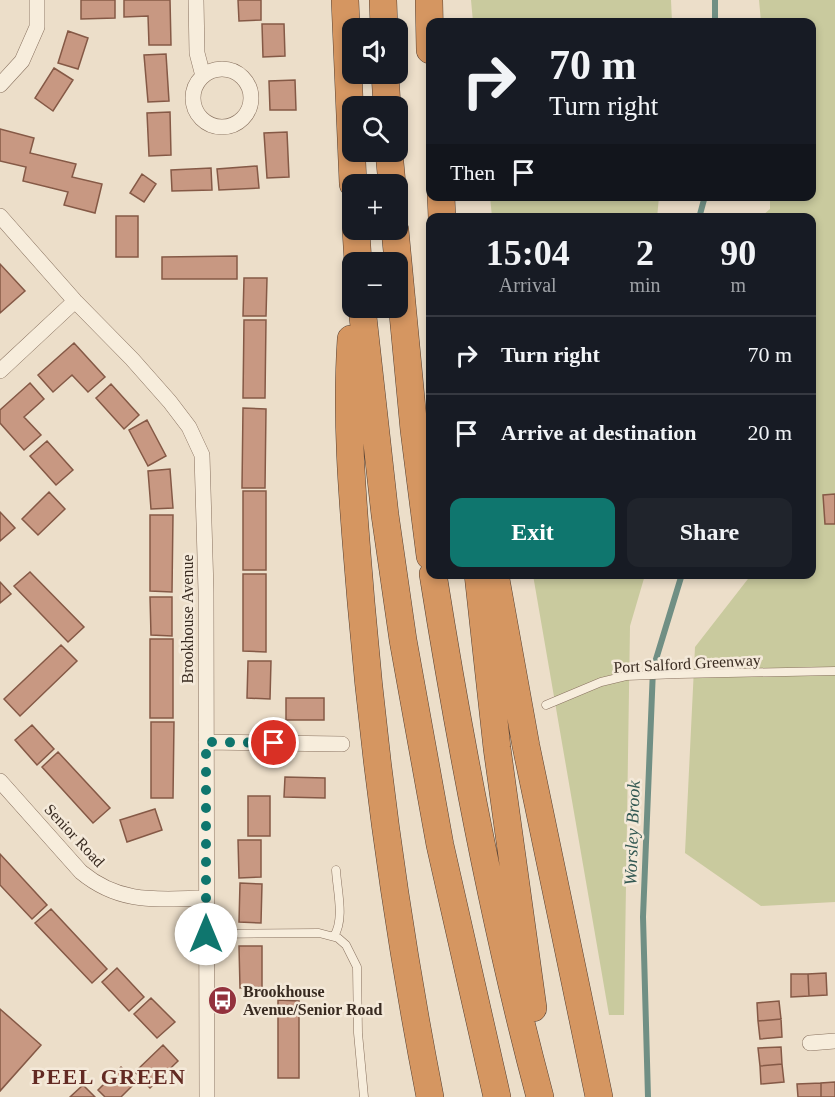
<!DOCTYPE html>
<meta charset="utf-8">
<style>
:root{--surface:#171b24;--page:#20242c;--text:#f1f3f6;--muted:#9ea1a6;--line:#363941;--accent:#0f766e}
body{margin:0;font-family:Georgia,serif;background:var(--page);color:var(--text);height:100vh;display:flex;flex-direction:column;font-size:22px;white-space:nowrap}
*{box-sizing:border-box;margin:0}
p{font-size:20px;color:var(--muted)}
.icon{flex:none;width:33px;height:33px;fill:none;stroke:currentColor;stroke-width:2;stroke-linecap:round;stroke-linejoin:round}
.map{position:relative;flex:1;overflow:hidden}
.panel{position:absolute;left:426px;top:213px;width:390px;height:366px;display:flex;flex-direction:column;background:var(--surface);border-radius:12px;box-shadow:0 3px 9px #0003}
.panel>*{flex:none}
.banner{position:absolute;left:426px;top:18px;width:390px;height:183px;border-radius:12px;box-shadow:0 3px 9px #0003;background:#171b24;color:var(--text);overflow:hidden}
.buttons{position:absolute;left:342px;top:18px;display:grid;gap:12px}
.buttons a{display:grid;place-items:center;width:66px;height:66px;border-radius:12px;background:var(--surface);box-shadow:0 3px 9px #0003;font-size:30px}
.pin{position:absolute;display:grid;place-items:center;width:51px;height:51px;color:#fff;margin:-26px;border:3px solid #fff;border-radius:50%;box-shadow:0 2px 6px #0007}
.me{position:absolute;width:66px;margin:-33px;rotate:0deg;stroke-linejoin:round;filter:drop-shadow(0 0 4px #0008)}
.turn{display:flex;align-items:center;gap:21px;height:126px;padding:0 24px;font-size:27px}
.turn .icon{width:78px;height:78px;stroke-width:2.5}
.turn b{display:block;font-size:42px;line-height:51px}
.then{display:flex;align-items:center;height:57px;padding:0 24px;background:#0003;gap:12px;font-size:22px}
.eta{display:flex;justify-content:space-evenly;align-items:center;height:102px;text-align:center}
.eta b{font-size:36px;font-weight:700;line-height:42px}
.action{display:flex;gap:12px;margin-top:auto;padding:12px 24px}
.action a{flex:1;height:69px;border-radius:12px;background:var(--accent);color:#fff;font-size:24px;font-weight:700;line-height:69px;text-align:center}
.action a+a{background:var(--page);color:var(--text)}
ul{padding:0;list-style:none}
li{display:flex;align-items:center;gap:18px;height:78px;padding:0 24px;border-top:2px solid var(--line)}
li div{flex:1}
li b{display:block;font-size:22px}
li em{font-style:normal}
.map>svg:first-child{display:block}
.green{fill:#c9ca9e}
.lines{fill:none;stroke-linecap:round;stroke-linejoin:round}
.stream{stroke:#708f84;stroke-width:6}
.building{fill:#c89882;stroke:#855946;stroke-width:1.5}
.lane-casing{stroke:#88715f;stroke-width:9}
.street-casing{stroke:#88715f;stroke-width:16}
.highway-casing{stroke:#564032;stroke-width:28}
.lane{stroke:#f7eddc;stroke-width:8}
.street{stroke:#f7eddc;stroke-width:15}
.highway{stroke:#d59661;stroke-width:27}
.route{stroke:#0f766e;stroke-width:10;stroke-dasharray:0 18}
.labels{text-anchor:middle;stroke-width:5;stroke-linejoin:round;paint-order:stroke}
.street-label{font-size:16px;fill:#392b21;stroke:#f4e9d9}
.poi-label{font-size:16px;font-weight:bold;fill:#392b21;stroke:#f4e9d9;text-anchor:start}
.water-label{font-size:18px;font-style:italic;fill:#325852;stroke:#f4e9d9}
.district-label{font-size:22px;font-weight:bold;letter-spacing:1.5px;fill:#632a23;stroke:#f4e9d9}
</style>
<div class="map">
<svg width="835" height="1097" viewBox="0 0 835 1097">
<rect width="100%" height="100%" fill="#ecdec9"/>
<path class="green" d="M471 0H671L672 22H473Z
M759 0H835V902L761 906 685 853 695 647 751 575 812 574V218L761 217 770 209V197L812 196V22H761Z
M490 197V196L659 197 657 218 492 217Z
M533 575H645L630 626 624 1015H609Z"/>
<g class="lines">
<path class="stream" d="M715 22V0
M699 218 705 196
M648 1097 643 917 653 669 682 574"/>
</g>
<path class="building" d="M81 0H115V18L81 19Z
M124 0H170L171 45H149L148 16 124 17Z
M238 0H261V20L239 21Z
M262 24H284L285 56 263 57Z
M68 31 88 38 78 69 58 63Z
M166 54 169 101 148 102 144 55Z
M54 68 73 80 53 111 35 98Z
M295 80 296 110H270L269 81Z
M170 112 171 155 149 156 147 113Z
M0 129 34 138 30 153 76 164 72 177 102 184 95 213 64 205 68 192 23 181 26 167 0 161Z
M287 132 289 177 267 178 264 133Z
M257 166 259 188 219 190 217 169Z
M211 168 212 190 172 191 171 170Z
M142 174 156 184 144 202 130 193Z
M116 216H138V257H116Z
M237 256V279H162V257Z
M0 264 25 291 0 313Z
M244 278H267L266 316H243Z
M244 320H266L265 398H243Z
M74 343 105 377 88 392 72 375 53 392 38 375Z
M30 383 44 399 24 417 41 435 24 450 0 423V410Z
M111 384 139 415 124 429 96 398Z
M243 408 266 409 265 488H242Z
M147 420 166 456 148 466 129 430Z
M47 441 73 470 56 485 30 456Z
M170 469 173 508 151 509 148 471Z
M243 491H266V570H243Z
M49 492 65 509 38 535 22 519Z
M835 494V524H825L823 495Z
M0 512 15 528 0 541Z
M150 515H173L172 592 150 591Z
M30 572 84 627 68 642 14 586Z
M243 574H266V652L243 651Z
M0 582 11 594 0 603Z
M150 597H172V636L151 635Z
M150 639H173V718H150Z
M61 645 77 661 20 716 4 699Z
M248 661H271L270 699 247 698Z
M286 698H324V720H286Z
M151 722H174L173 798H151Z
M32 725 54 749 37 765 15 740Z
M58 752 110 808 93 823 42 767Z
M285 777 325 778V798L284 797Z
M248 796H270V836H248Z
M155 809 162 830 127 842 120 820Z
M238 840H261V877L239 878Z
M0 854 47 905 32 919 0 885Z
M240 883 262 884 261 923 239 922Z
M51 909 107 969 92 983 35 923Z
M239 946H262V987L240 988Z
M117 968 144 997 129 1011 102 982Z
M826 973 827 995 809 996 808 974Z
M791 974H808L809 996 791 997Z
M151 998 175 1022 157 1038 134 1014Z
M278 1000 299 1001V1078H278Z
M779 1001 781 1019 758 1021 757 1003Z
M0 1009 41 1045 0 1091Z
M781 1019 782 1037 760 1039 758 1021Z
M163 1045 178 1061 150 1088 135 1072Z
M781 1047 782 1064 760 1066 758 1048Z
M782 1064 784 1082 761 1084 760 1066Z
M121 1067 136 1082 121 1097H105L98 1090Z
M835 1082V1097H821V1083Z
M821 1083V1097H798L797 1084Z
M83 1085 95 1097H70Z"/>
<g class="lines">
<defs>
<path id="lane" d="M546 705 601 682 626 676 679 674 835 671
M206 934 319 933 338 938 346 945 357 967 358 1033 364 1097
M334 936C345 919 337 890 336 870"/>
<path id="street" d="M196 0 197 53 203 76
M193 98a29 29 0 1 1 58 0a29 29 0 1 1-58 0Z
M0 85 22 61 37 27V0
M0 216 75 301 132 359 170 402 189 427 202 455 206 591 207 1097
M0 371 75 301
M206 742 342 744
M0 781 81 872C121 905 158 899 206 898
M810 1043 835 1041"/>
<path id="highway" d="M345 0 353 184
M383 0 384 28
M429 0 430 50
M385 74 387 106
M389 152 392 184
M441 196 442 218
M356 230 358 262
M395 230 414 430 430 556
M362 308 385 515 403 640 440 845 497 1097
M351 339C345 427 354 515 361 602 375 768 398 933 430 1097
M433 574C461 750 494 925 540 1097
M478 574 497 748 533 1008
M495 574 526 746 599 1097"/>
</defs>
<use href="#lane" class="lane-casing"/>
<use href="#street" class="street-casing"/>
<use href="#highway" class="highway-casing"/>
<use href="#lane" class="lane"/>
<use href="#street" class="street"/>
<use href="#highway" class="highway"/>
</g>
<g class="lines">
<path class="route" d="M206 934V742L274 743"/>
</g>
<defs>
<symbol id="bus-disc" viewBox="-11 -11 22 22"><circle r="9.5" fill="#93323d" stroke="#f4e9d9"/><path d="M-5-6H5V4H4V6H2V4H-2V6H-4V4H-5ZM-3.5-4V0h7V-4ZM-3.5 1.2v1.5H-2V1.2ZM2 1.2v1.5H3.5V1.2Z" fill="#fff"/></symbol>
</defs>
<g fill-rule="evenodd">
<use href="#bus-disc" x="206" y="984" width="33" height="33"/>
</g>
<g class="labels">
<g class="street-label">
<text transform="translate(187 619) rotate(-90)" y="6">Brookhouse Avenue</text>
<text transform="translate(687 663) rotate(-3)" y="6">Port Salford Greenway</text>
<text transform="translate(75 835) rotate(47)" y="6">Senior Road</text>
</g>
<g class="poi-label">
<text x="243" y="997">Brookhouse<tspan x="243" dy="18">Avenue/Senior Road</tspan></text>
</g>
<g class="water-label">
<text transform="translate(632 833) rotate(-88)" y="6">Worsley Brook</text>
</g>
<g class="district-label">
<text x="109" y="1084">PEEL GREEN</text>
</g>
</g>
</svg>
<div class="buttons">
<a><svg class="icon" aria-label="sound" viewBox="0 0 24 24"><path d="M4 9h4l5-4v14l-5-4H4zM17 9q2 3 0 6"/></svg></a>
<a><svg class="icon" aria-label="search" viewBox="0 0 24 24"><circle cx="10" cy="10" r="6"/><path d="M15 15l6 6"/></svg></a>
<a>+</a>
<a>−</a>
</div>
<div class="pin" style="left:274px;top:743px;background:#d93025"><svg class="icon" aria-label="arrive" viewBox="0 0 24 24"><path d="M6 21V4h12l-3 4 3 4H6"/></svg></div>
<svg class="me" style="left:206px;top:934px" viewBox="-20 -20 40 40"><circle r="19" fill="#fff"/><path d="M0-13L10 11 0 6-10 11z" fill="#0f766e"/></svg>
<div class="banner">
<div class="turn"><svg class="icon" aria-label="right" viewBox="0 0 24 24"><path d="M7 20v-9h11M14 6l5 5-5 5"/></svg><div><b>70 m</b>Turn right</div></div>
<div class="then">Then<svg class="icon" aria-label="arrive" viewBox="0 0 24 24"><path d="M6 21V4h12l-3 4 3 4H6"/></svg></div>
</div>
<section class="panel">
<div class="eta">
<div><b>15:04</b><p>Arrival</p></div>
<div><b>2</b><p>min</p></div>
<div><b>90</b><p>m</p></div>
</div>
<ul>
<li><svg class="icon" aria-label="right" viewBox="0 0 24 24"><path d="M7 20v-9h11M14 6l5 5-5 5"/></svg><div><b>Turn right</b></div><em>70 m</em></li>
<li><svg class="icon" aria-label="arrive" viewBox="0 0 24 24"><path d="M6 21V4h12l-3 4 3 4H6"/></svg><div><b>Arrive at destination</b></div><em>20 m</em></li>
</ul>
<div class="action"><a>Exit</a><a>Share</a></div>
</section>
</div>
